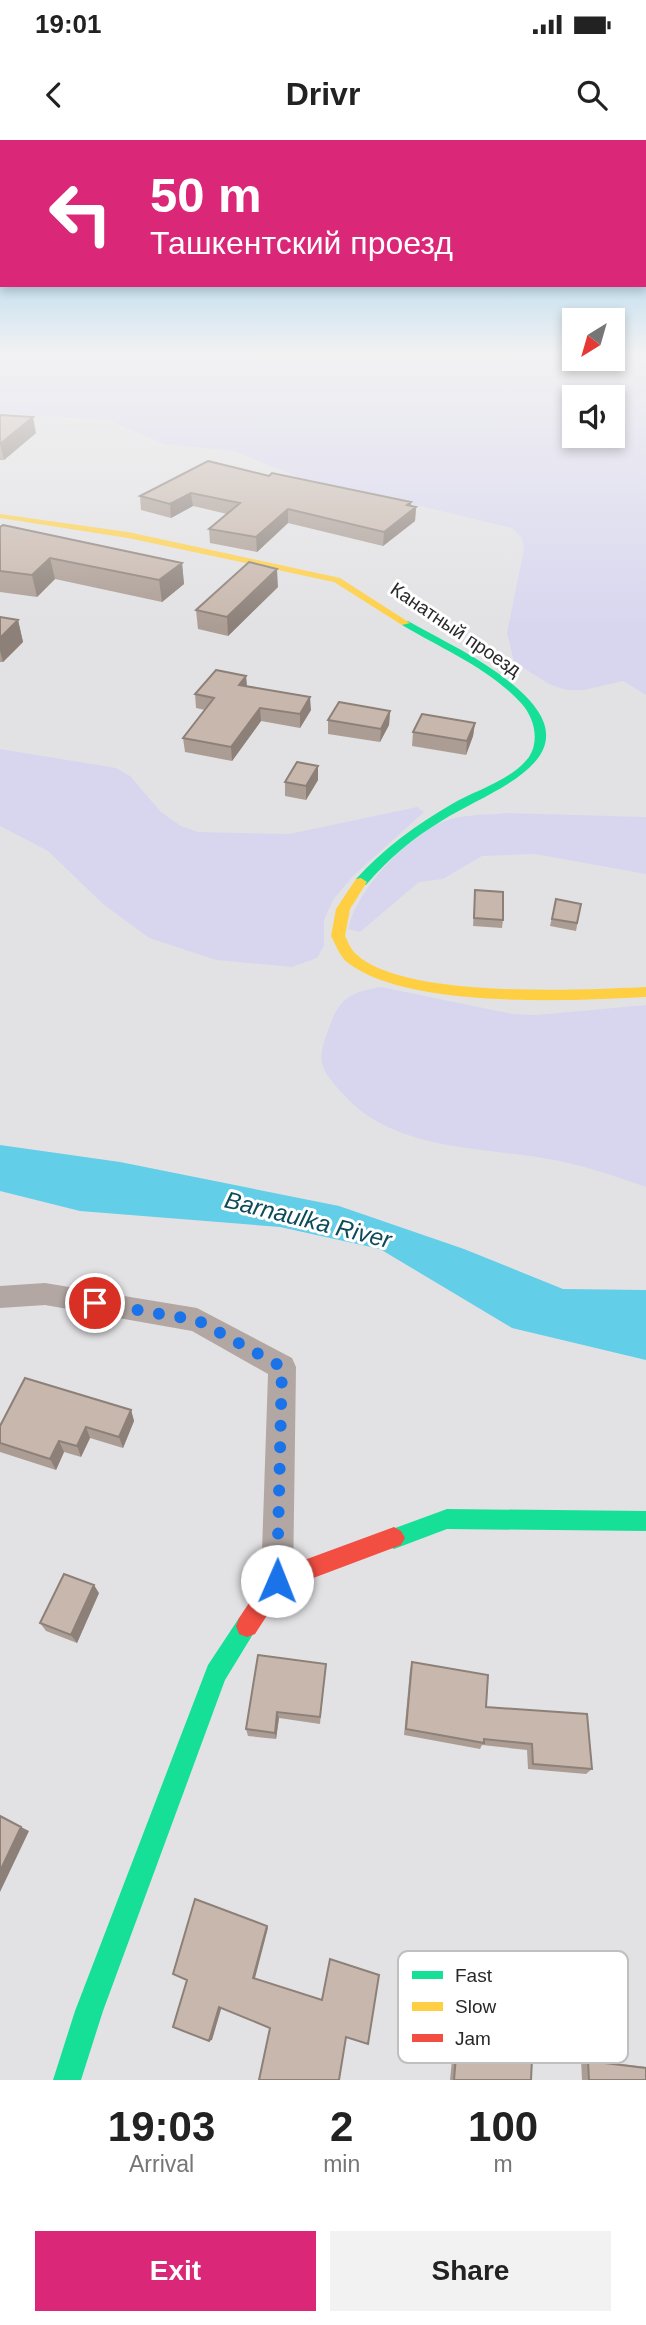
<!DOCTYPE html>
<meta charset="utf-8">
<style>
:root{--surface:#fff;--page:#f2f2f2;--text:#222;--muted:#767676;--accent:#db2777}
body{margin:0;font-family:Helvetica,sans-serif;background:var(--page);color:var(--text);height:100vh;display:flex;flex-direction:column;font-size:26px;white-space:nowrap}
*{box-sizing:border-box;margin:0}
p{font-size:23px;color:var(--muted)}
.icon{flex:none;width:38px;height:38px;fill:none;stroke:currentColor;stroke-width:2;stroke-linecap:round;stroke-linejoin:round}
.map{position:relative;height:1940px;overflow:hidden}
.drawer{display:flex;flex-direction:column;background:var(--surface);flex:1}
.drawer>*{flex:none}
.top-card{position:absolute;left:0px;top:0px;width:648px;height:147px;box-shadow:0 4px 10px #0003;background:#db2777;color:#fff;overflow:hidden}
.needle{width:46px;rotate:217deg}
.buttons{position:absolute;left:562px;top:168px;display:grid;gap:14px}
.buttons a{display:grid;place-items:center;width:63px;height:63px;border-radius:0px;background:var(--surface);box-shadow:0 4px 10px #0003;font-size:35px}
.pin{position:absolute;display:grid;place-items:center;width:60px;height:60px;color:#fff;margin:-30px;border:4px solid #fff;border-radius:50%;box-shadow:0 2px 7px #0007}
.me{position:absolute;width:77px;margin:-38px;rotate:1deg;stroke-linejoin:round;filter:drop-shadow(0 0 5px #0008)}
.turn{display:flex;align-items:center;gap:24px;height:147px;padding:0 35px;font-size:32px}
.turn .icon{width:91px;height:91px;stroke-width:2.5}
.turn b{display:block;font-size:49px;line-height:60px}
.eta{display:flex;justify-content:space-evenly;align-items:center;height:119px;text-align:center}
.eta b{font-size:42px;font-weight:700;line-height:49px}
.cta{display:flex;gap:14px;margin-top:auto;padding:14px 35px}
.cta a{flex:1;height:80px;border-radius:0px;background:var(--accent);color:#fff;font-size:28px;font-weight:700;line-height:80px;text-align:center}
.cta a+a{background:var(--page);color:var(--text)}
.status{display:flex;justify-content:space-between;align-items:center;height:49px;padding:0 35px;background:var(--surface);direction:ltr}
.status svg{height:19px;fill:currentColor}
header{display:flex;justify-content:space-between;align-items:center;height:91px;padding:0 35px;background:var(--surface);font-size:32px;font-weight:700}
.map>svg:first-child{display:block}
.green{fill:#d8d6ef;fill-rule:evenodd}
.water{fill:#63cee7}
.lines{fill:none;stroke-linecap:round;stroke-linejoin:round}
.street{fill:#b2a7a3;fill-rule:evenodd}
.fast{fill:#16e098;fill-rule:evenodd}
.slow{fill:#ffcf43;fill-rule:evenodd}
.jam{fill:#f24e42;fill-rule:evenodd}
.wall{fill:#ac9d94}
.shaded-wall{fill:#8c8078}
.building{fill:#c8b7ac;stroke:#8c8078;stroke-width:2}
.route{stroke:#1a73e8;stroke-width:12;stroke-dasharray:0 21.6}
.labels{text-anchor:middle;stroke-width:6;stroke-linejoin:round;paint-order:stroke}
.far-street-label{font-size:19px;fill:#29292a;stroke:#fff}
.water-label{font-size:24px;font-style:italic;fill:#0d4b5a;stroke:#fff}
.key{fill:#fff;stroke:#bfbfbf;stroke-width:2}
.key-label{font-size:19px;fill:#29292a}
</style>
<div class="status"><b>19:01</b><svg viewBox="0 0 49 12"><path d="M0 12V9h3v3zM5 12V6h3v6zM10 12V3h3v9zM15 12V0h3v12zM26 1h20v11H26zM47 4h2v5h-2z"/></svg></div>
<header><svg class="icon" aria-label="back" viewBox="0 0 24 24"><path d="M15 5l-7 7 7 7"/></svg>Drivr<svg class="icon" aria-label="search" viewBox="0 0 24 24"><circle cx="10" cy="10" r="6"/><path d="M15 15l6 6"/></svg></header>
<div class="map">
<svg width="646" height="1940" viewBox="0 0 646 1940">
<rect width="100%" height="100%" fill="#e2e2e4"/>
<path class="green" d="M0 215H574V219L646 215V555L623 541 584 550H566L549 544 514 522 507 493 524 409 522 398 512 388 299 337 233 311 164 304 108 280 0 273ZM574 257H612V296H574Z
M0 609 116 628 130 636 161 672 181 686 198 692 289 694 417 667 424 672 353 736 333 760 324 780V806L317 818 292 827 216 820 149 798 103 764 48 711 0 686Z
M507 673 646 677V734L535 714 482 716 443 739 419 742 360 792 348 789C357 749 405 699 442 682 461 674 487 675 507 673Z
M381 847 513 874 536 875 646 865V1047C617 1037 589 1027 559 1021 488 1006 397 1014 344 955 318 927 316 921 330 885 340 857 352 852 381 847Z"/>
<path class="water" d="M0 1005 120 1022 339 1066 464 1109 563 1149 646 1150V1220L512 1188 380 1109 280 1087 80 1071 0 1051Z"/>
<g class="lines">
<path class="street" d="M45 1143 197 1168 292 1218 296 1227 293 1441 288 1452 277 1457 266 1452 261 1441 268 1234 192 1191 45 1165 0 1168V1146Z"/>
<path class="fast" d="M402 481H408C445 502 485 520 517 548 597 618 492 649 443 680 413 698 388 719 366 745H356V739C384 708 416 685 452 664 476 650 512 640 529 617 540 600 534 577 521 563 489 528 442 509 402 485Z
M447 1369 646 1371V1391L447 1389 394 1409 387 1405 383 1398 387 1391Z
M247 1475 255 1478 258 1486 225 1540 103 1871 81 1940H53L75 1871 208 1525 239 1478Z"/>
<path class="slow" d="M0 374 128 392 340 438 410 483 402 485 334 442 128 398 0 378Z
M361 738 367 742 350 769 345 796C348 802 351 810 356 814 403 859 581 850 646 847V857C571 861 409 869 348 823 340 817 336 805 331 796L336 769 356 739Z"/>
<path class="jam" d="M394 1387 401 1391 405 1398 401 1405 284 1449 255 1494 247 1497 239 1494 236 1486 239 1478 269 1433Z"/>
</g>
<path class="wall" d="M0 275 36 293 4 320H0Z
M269 336 416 367 415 381 383 406 288 383 257 412 210 403 209 389 227 374 193 366 171 378 141 370 140 356Z
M0 387 182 423 184 444 162 462 55 439 37 457 0 452Z
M278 447 228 496 198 489 196 470Z
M0 477 18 480 23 502 3 522H0Z
M246 536 247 546 311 570 300 588 261 581 232 621 185 612 183 598 205 570 196 568 195 554Z
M390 571 389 585 380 602 328 594V580Z
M475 583 473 596 466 615 412 606 413 592Z
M318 640 306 660 285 656V642Z
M475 750 503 780 502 788 473 786Z
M556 759 581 764 576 791 550 786Z
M131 1270 134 1281 123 1308 90 1298 81 1317 64 1312 56 1330 0 1312V1286Z
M99 1453 77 1503 46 1491 40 1483Z
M412 1522 486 1567 592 1629 586 1634 528 1629 527 1610 482 1605 480 1609 404 1595 410 1530Z
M326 1524 320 1584 279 1578 276 1599 248 1596 246 1589Z
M467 1859H471L531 1940H450L456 1879 466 1881Z
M581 1919 646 1927V1940H582Z"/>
<path class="shaded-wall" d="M33 277 36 293 4 320 0 304Z
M191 353 193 366 171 378 170 364Z
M411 362V371L416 367 415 381 383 406 384 392 407 365Z
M288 369V383L257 412 256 397Z
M50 418 55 439 37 457 32 435Z
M182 423 184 444 162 462 159 440Z
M277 429 278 447 228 496 227 477Z
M18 480 23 502 3 522 0 511V498Z
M246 536 247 550 239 545Z
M310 557 311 570 300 588V574Z
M260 568 261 581 232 621 231 607Z
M390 571 389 585 380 602 381 589Z
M475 583 473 596 466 615 467 601Z
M318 626V640L306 660V646Z
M131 1270 134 1281 123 1308 119 1297Z
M86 1287 90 1298 81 1317 77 1306Z
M59 1301 64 1312 56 1330 50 1319Z
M94 1445 99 1453 77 1503 71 1495Z
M277 1572 279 1578 276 1599 275 1593Z
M21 1687 29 1691 0 1752V1731Z
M267 1786 268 1788 255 1838H253Z
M222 1866 212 1900 209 1901 219 1867Z"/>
<path class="building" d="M0 275 33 277 0 304Z
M208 321 269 336 272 333 411 362 407 365 416 367 384 392 288 369 256 397 209 389 240 363 191 353 170 364 140 356Z
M3 385 182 423 159 440 50 418 32 435 0 431V387Z
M249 422 277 429 227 477 196 470Z
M0 477 18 480 0 498Z
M216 530 246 536 239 545 310 557 300 574 260 568 231 607 183 598 214 558 195 554Z
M339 562 390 571 381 589 328 580Z
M422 574 475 583 467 601 413 592Z
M297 622 318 626 306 646 285 642Z
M475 750 503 752V780L474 778Z
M556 759 581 764 577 783 552 779Z
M25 1238 131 1270 119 1297 86 1287 77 1306 59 1301 50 1319 0 1303V1286Z
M64 1434 94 1445 71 1495 40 1483Z
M258 1515 326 1524 320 1577 277 1572 275 1593 246 1589Z
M412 1522 488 1535 486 1567 587 1574 592 1629 533 1624 532 1604 484 1599V1603L406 1589Z
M0 1676 21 1687 0 1731Z
M195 1759 267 1786 253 1838 322 1860 330 1819 379 1835 368 1904 346 1897 339 1940H259L270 1888 219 1867 209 1901 173 1887 187 1840 173 1834Z
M471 1859 493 1865 492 1887 533 1898 531 1940H454L459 1879 469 1882Z
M588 1921 646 1928V1940H589Z"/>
<linearGradient id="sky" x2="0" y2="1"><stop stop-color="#73bee8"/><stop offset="0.44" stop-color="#f2f2f3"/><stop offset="1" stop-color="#f2f2f3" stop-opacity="0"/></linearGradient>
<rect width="646" height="487" fill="url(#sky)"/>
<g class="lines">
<path class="route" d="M95 1163 197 1180 282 1227 277 1441"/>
</g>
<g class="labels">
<g class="far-street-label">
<text transform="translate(456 489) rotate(34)" y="7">Канатный проезд</text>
</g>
<g class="water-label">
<text transform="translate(308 1080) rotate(14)" y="8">Barnaulka River</text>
</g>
</g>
<rect x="398" y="1811" width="230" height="112" rx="10" class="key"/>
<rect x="412" y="1831" width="31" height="8" fill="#16e098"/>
<rect x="412" y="1862" width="31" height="9" fill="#ffcf43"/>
<rect x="412" y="1894" width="31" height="8" fill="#f24e42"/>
<g class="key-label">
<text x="455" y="1842">Fast</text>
<text x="455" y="1873">Slow</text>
<text x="455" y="1905">Jam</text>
</g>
</svg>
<div class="buttons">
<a><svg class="needle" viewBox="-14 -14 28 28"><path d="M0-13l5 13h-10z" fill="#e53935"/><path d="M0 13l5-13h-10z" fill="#767676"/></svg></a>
<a><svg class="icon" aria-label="sound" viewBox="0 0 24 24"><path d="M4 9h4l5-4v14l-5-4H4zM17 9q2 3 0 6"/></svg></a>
</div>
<div class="pin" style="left:95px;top:1163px;background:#d93025"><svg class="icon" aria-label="arrive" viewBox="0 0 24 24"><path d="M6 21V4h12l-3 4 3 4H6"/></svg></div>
<svg class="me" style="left:277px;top:1441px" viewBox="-20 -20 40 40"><circle r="19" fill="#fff"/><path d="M0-13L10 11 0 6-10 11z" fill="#1a73e8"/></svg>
<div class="top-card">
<div class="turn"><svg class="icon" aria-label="left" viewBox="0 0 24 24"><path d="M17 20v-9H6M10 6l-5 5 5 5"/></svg><div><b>50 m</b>Ташкентский проезд</div></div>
</div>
</div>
<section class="drawer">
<div class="eta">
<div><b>19:03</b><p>Arrival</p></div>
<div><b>2</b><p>min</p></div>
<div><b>100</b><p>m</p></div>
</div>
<div class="cta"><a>Exit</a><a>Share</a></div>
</section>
